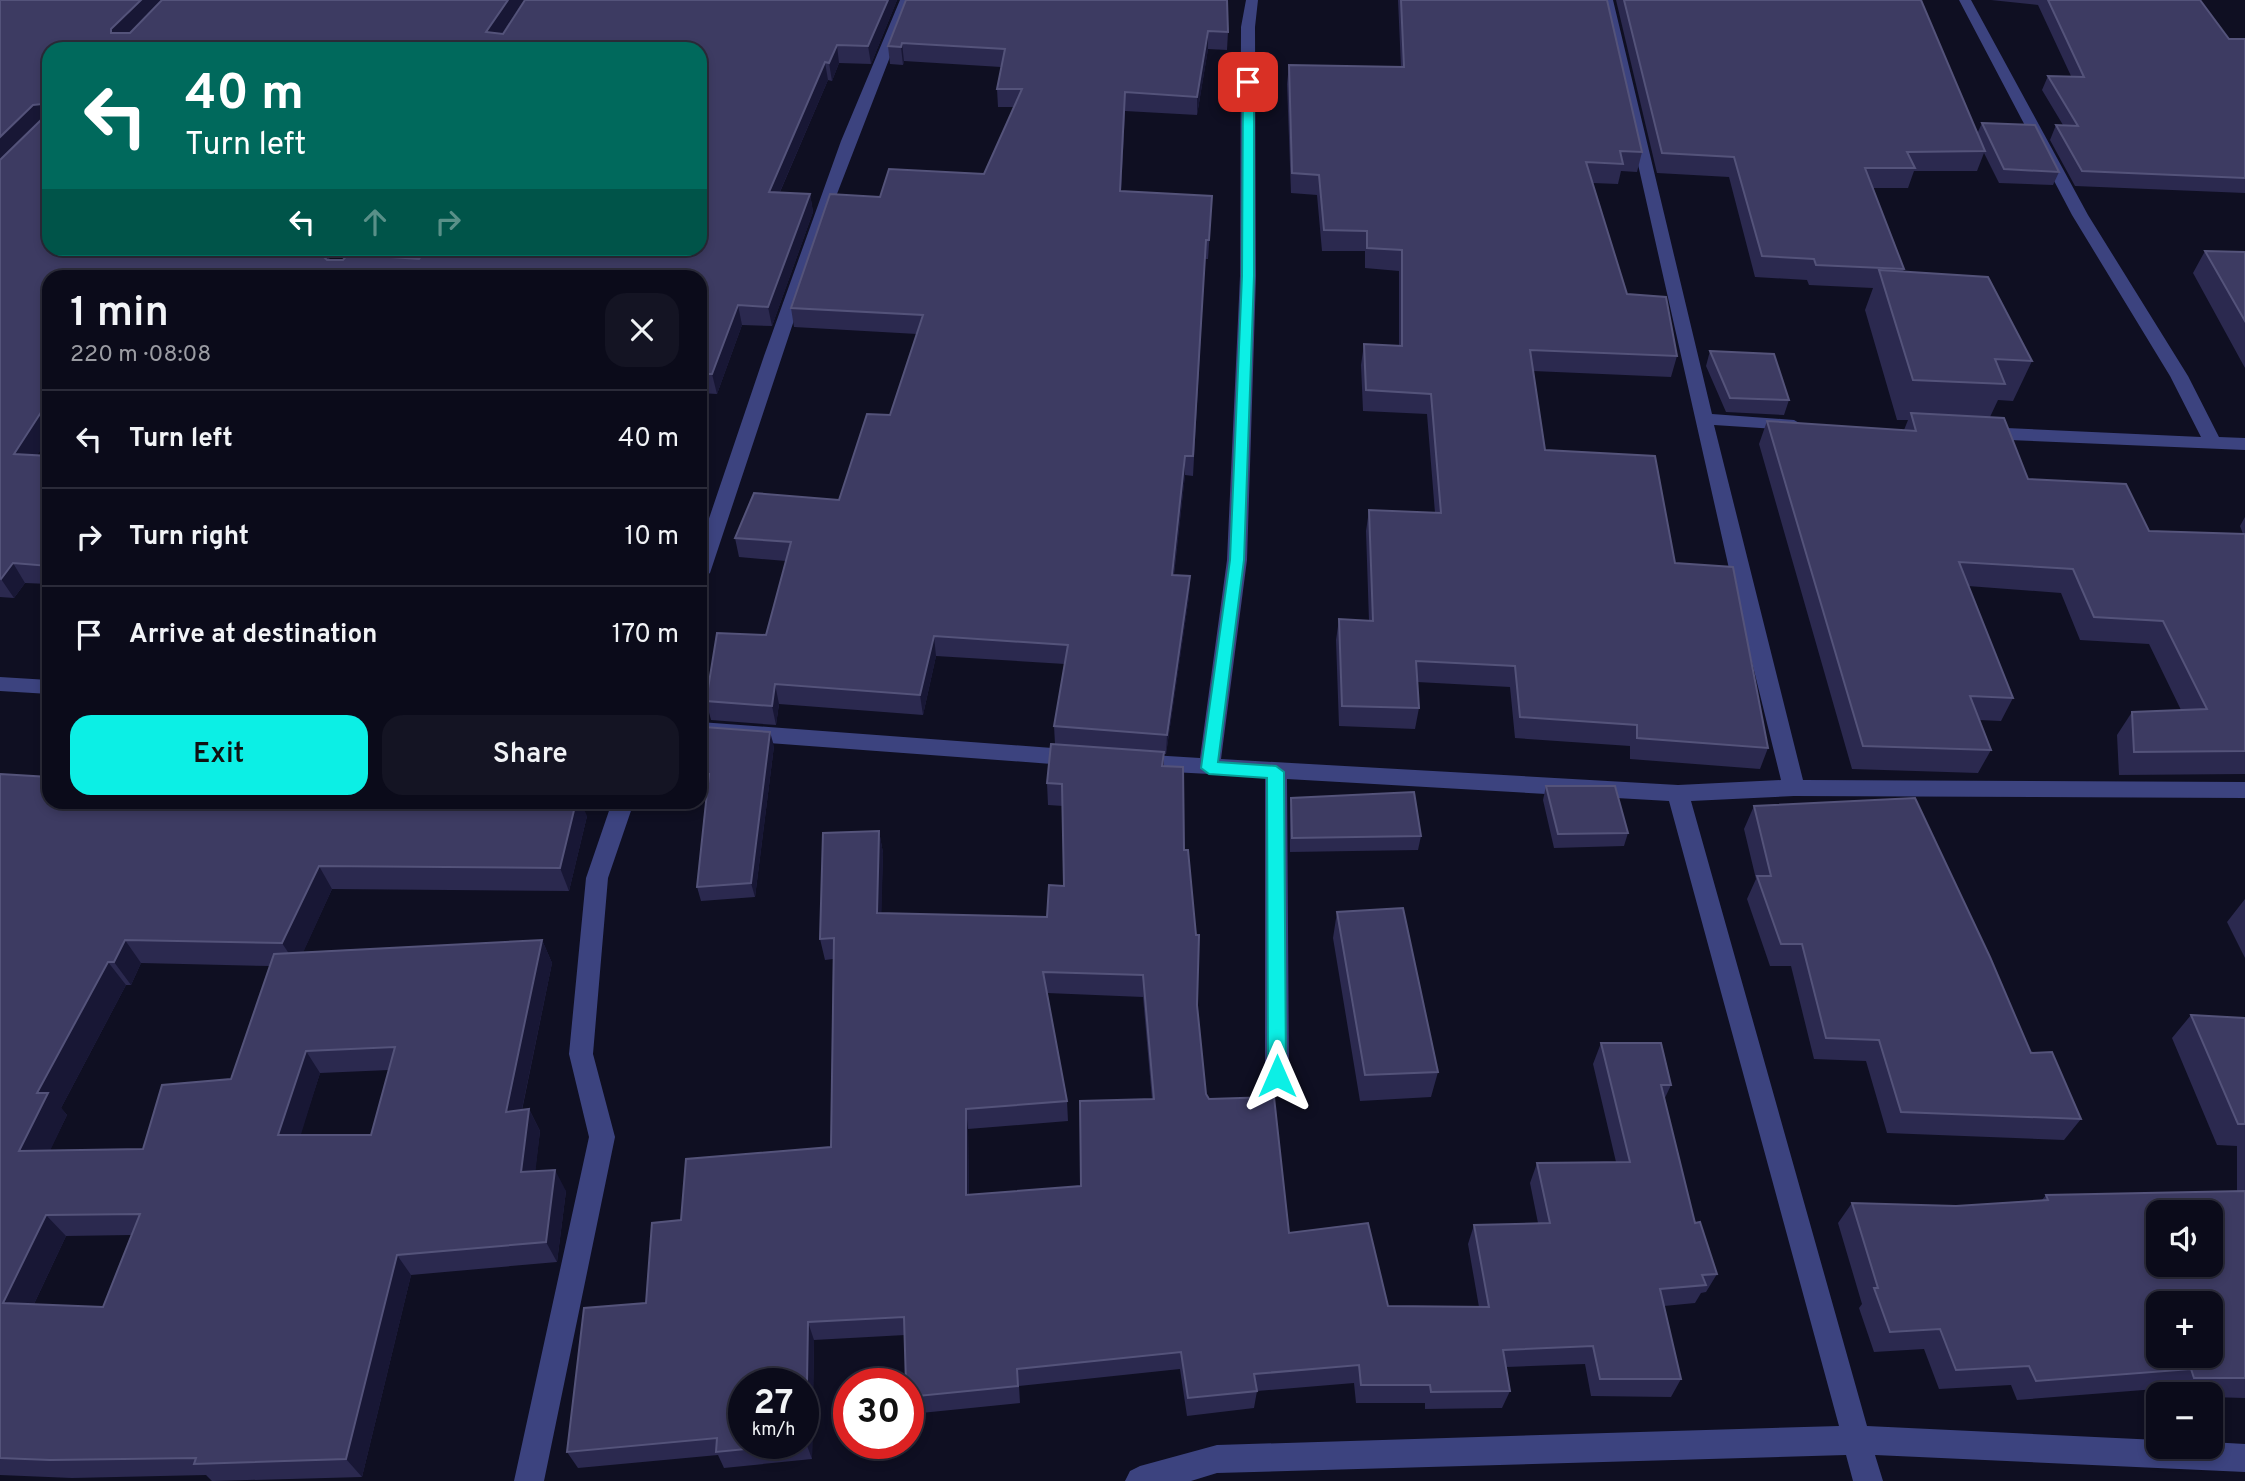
<!DOCTYPE html>
<meta charset="utf-8">
<style>
:root{--surface:#0b0b1a;--page:#141423;--text:#f1f3f6;--muted:#9a9ba2;--line:#2b2b39;--accent:#0cefe5}
body{margin:0;font-family:Overpass,sans-serif;background:var(--page);color:var(--text);height:100vh;display:flex;flex-direction:column;font-size:26px;white-space:nowrap}
*{box-sizing:border-box;margin:0}
p{font-size:23px;color:var(--muted)}
.icon{flex:none;width:38px;height:38px;fill:none;stroke:currentColor;stroke-width:2;stroke-linecap:round;stroke-linejoin:round}
.map{position:relative;flex:1;overflow:hidden}
.sheet{position:absolute;left:42px;top:270px;width:665px;height:539px;display:flex;flex-direction:column;background:var(--surface);border-radius:21px;box-shadow:0 4px 10px #0003,0 0 0 2px var(--line)}
.sheet>*{flex:none}
.hud{position:absolute;left:42px;top:42px;width:665px;height:214px;border-radius:21px;box-shadow:0 4px 10px #0003,0 0 0 2px var(--line);background:#00695c;color:#fff;overflow:hidden}
.buttons{position:absolute;left:2146px;top:1200px;display:grid;gap:14px}
.buttons a{display:grid;place-items:center;width:77px;height:77px;border-radius:14px;background:var(--surface);box-shadow:0 4px 10px #0003,0 0 0 2px var(--line);font-size:35px}
.speed{position:absolute;left:728px;top:1368px;display:flex;gap:14px;font-size:35px;font-weight:700;text-align:center}
.speed>*{display:grid;place-content:center;width:91px;height:91px;border-radius:50%;background:var(--surface);box-shadow:0 4px 10px #0003,0 0 0 2px var(--line);line-height:1}
.speed small{font-size:18px;font-weight:400}
.speed .limit{border:10px solid #d22;background:#fff;color:#111}
.pin{position:absolute;display:grid;place-items:center;width:60px;height:60px;color:#fff;margin:-30px;border-radius:14px;box-shadow:0 4px 10px #0006}
.me{position:absolute;width:77px;margin:-38px;rotate:0deg;stroke-linejoin:round;filter:drop-shadow(0 0 5px #0008)}
.turn{display:flex;align-items:center;gap:24px;height:147px;padding:0 28px;font-size:32px}
.turn .icon{width:91px;height:91px;stroke-width:2.5}
.turn b{display:block;font-size:49px;line-height:60px}
.lanes{display:flex;align-items:center;height:66px;padding:0 28px;background:#0003;justify-content:center;gap:35px;direction:ltr}
.lanes .off{opacity:.35}
.round{display:grid;place-items:center;flex:none;width:74px;height:74px;border-radius:21px;background:var(--page)}
.overview{display:flex;align-items:center;justify-content:space-between;height:119px;padding:0 28px}
h1{font-size:42px;font-weight:600;line-height:52px}
.cta{display:flex;gap:14px;margin-top:auto;padding:14px 28px}
.cta a{flex:1;height:80px;border-radius:21px;background:var(--accent);color:#111;font-size:28px;font-weight:600;line-height:80px;text-align:center}
.cta a+a{background:var(--page);color:var(--text)}
ul{padding:0;list-style:none}
li{display:flex;align-items:center;gap:21px;height:98px;padding:0 28px;border-top:2px solid var(--line)}
li div{flex:1}
li b{display:block;font-size:26px}
li em{font-style:normal}
.map>svg:first-child{display:block}
.lines{fill:none;stroke-linecap:round;stroke-linejoin:round}
.minor{fill:#3c437f;fill-rule:evenodd}
.wall{fill:#2b294f;fill-rule:evenodd}
.shaded-wall{fill:#181735}
.building{fill:#3d3b62;stroke:#54537a;stroke-width:2;fill-rule:evenodd}
.route{fill:#0cefe5;stroke:#089b95;stroke-width:2}
</style>
<div class="map">
<svg width="2245" height="1481" viewBox="0 0 2245 1481">
<rect width="100%" height="100%" fill="#0f0f22"/>
<g class="lines">
<path class="minor" d="M900 0H912L830 212 710 573 700 580V545L764 356 841 141Z
M1246 0H1258L1255 27 1256 276 1247 560 1221 759 1678 785 1781 780 1730 573 1601 0H1613L1712 414 1794 420 1803 425 1794 430 1714 425 1803 780 2245 782V798L1794 796 1691 801 1867 1426 2158 1440V1447H2210V1442L2245 1444V1472L1875 1455 1883 1481H1853L1846 1455 1217 1473 1191 1481H1125L1130 1471 1140 1466 1217 1445 1839 1426 1669 801 1287 779 1289 1076 1286 1084 1277 1087 1268 1084 1265 1076V777L1135 770 1127 768 1124 762 1127 756 1135 754 1200 758 1227 560 1240 276 1241 27Z
M1959 0H1971L2088 215 2188 376 2219 437 2245 438V450L1984 439 1975 433 1984 427 2201 437 2170 376 2072 215Z
M354 248H369L350 276H334Z
M0 677 49 680V694L0 691Z
M700 722 1079 750 1086 752 1090 758 1086 764 1079 766 700 738Z
M612 802H634L608 878 593 1054 615 1137 544 1481H514L589 1137 569 1054 586 878Z"/>
</g>
<path class="wall" d="M0 0H524L502 34H503L525 0H897L871 64 839 63 832 81 828 80 780 192 810 194 813 212 772 326 742 325 717 394 700 393V276H49V437L37 455 49 456V584L25 583 14 598 0 597ZM49 49H700L419 259 330 260 327 252 281 250V248H49Z
M906 0 1228 32 1227 50 1208 49 1197 115 1125 111 1121 191 1211 215 1208 259H1205L1193 476 1185 475 1174 575 1190 576 1189 596 1166 754H1164V766L1184 850 1197 1005 1206 1094 1289 1233 1388 1306 1479 1307 1468 1244 1474 1225 1538 1223 1530 1183 1537 1163 1616 1162 1593 1064 1601 1043 1671 1085 1664 1100 1695 1223 1717 1274 1706 1292 1701 1293 1695 1303 1664 1306 1681 1379 1671 1397 1591 1396 1585 1364 1506 1367 1510 1391 1502 1408 1425 1409V1403H1356L1354 1383 1257 1391 1254 1408 1187 1416 1180 1369 1019 1386 1020 1403 911 1414 908 1404V1384L905 1335 814 1340 812 1459 724 1468 718 1455 578 1468 567 1452 646 1303 681 1220 831 1147 833 959 825 960 820 939 879 831 883 853 881 913 1047 917 1064 886 1063 806 1048 805 1047 783 1055 744 1054 726 1065 664 936 656 923 715 779 704 776 725 711 720 706 701 766 635 786 561 739 557 735 538 839 500 890 415 917 334 794 327 791 308 880 197 984 174 1014 107H998L997 89 1001 67 904 61 903 65 890 64 888 46ZM1047 993 1143 997 1152 1099 1081 1186 969 1195 968 1129 1068 1121 1067 1101ZM803 1384V1444H744Z
M1398 0H1607L1642 152 1637 172 1621 171 1618 184 1593 183 1627 294 1677 356 1671 377 1533 371 1545 450 1675 563 1768 748 1760 769 1630 759V746L1515 738 1510 687 1417 682 1419 708 1415 729 1339 726 1336 640 1339 619 1369 621 1366 531 1369 510 1435 513 1427 414 1363 411 1361 365 1364 344 1399 346V271L1365 268V251H1322L1317 195 1291 193 1287 84 1289 65 1401 67Z
M1616 0H1921L1977 134 1982 123 2059 172 2053 185 1999 183 1984 153 1977 171H1914L1908 188H1873L1904 269 1903 272 2032 361 2013 401 1998 400 1990 417 2028 479 2149 531 2243 534 2240 526 2245 517V774L2119 775 2117 735 2132 712 2181 710 2149 644 2080 640 2061 593 1968 586 2013 698 2001 721 1979 720 1991 750 1978 773 1852 769 1759 444 1767 421 1904 430 1908 420H1897L1865 310 1873 288 1809 285 1807 280 1755 277 1729 177 1657 173Z
M1991 0H2200L2229 39H2245V193L2075 186 2050 140 2056 125H2063L2042 90 2048 76H2071L2038 5Z
M2205 251 2245 252V368L2193 273Z
M1710 351 1789 400 1784 415 1726 412 1706 366Z
M774 746 755 897 701 901 697 887 707 788H701L700 786V754Z
M0 774 587 816 569 891 332 889 303 952 542 940 552 963 522 1110 529 1109 540 1131 535 1171 566 1191 557 1262 411 1275 362 1477 212 1481 206 1475 72 1478 0 1475ZM141 963 270 966 231 1079 143 1149 50 1150 67 1115 61 1108 126 985H131ZM389 1070 371 1135H300L320 1073ZM131 1235 103 1307 34 1304 66 1236Z
M1546 786 1628 833 1624 846 1554 848 1543 800Z
M1291 798 1421 836 1418 850 1290 852V812Z
M1754 806 2031 1053 2081 1119 2064 1140 1887 1133 1866 1061 1814 1059 1791 966H1770L1747 899 1756 879 1744 829Z
M2245 899V958L2227 922Z
M1337 912 1438 1072 1431 1097 1360 1101 1333 938Z
M2191 1015 2245 1018V1398L2210 1397V1395H2172L2169 1388 2017 1400 2011 1385 1939 1389 1924 1349 1874 1352 1859 1308 1862 1304 1838 1223 1852 1203 1956 1206 2042 1200 2046 1195 2237 1191V1146L2217 1145 2172 1038Z"/>
<path class="shaded-wall" d="M141 0H165L119 47 111 33V29Z
M508 0H524L492 49 486 32Z
M888 0H897L871 64 868 46Z
M1208 31V49L1197 115V97Z
M902 43 904 61 903 65 901 47Z
M837 45 839 63 832 81 829 63Z
M825 62 828 80 772 210 769 192Z
M1125 92V111L1120 210V191Z
M42 104V123L0 165V137L33 105Z
M810 194 813 212 772 326 768 307Z
M738 305 742 325 717 394 712 374Z
M49 400V437L25 474 14 454Z
M1185 456V475L1171 595 1172 575Z
M13 563 25 583 14 598 1 579Z
M1190 576 1189 596 1166 754 1167 735Z
M934 636 936 656 923 715 920 695Z
M775 684 779 704 776 725 772 706Z
M770 732 774 746 755 897 751 883Z
M576 802H581L587 816 569 891 560 868Z
M879 831 883 853 881 935 877 913Z
M319 866 332 889 297 966 282 943Z
M125 940 141 963 131 985 114 962Z
M542 940 552 963 517 1133 506 1112Z
M108 962 126 985 61 1108 67 1115 40 1172 19 1151 37 1093Z
M306 1051 320 1073 294 1157 278 1135Z
M529 1109 540 1131 533 1193 521 1172Z
M966 1109 968 1129 969 1215 966 1195Z
M555 1170 566 1191 557 1262 546 1242Z
M46 1215 66 1236 25 1323 3 1303Z
M397 1255 411 1275 362 1477 346 1459Z
M808 1322 814 1340 812 1459 806 1443Z"/>
<path class="building" d="M0 0H141L111 29V33H130L162 0H508L486 32 503 34 525 0H888L868 46 837 45 829 63 825 62 769 192 810 194 768 307 738 305 712 374H700V276H49V400L14 454 49 456V566L13 563 1 579 0 578V160L42 119V104L33 105 0 137ZM49 49H700V248H427L419 259 348 254 343 260H327L324 257 327 252 262 248H49Z
M906 0H1227L1228 32 1208 31 1197 97 1125 92 1120 191 1212 196 1209 240H1206L1193 456H1185L1172 575 1190 576 1167 735 1054 726 1068 645 934 636 920 695 775 684 772 706 706 701 717 633 766 635 791 542 735 538 754 493 839 500 867 414 890 415 923 315 791 308 830 194 880 197 889 169 984 174 1022 89H997L1005 49 902 43 901 47 888 46Z
M1401 0H1607L1642 152 1620 151 1623 164 1586 162 1627 294 1666 297 1677 356 1530 350 1545 450 1655 456 1675 563 1733 567 1768 748 1637 738V725L1520 717 1515 666 1416 661 1419 708 1342 706 1339 619 1373 621 1369 510 1441 513 1431 394 1366 390 1364 344 1402 346V250L1367 248V231L1324 230 1319 175 1292 173 1289 65 1404 67Z
M1624 0H1921L1985 151 1907 152 1915 168H1865L1904 269 1816 265 1814 259 1762 256 1734 157 1662 153Z
M2048 0H2200L2229 39H2245V178L2082 171 2056 125 2078 126 2048 76 2084 77Z
M1982 123 2035 125 2059 172 2004 169Z
M2205 251 2245 252V321Z
M1879 270 1988 277 2032 361 1995 359 2005 384 1913 380Z
M1710 351 1774 354 1789 400 1730 398Z
M1911 413 2004 418 2028 479 2126 484 2149 531 2245 534V751L2134 752 2132 712 2207 709 2163 621 2094 617 2073 569 1959 562 2013 698 1970 696 1991 750 1863 746 1767 421 1916 431Z
M704 727 770 732 751 883 697 887 709 774H700V754Z
M1051 744 1164 752 1162 766 1183 767 1184 850H1188L1196 935H1199L1197 1005 1206 1094 1209 1099 1274 1097 1289 1233 1368 1223 1388 1306 1489 1307 1474 1225 1550 1223 1537 1163 1630 1162 1601 1043H1661L1671 1085H1661L1695 1223 1700 1222 1717 1274 1702 1275 1706 1285 1660 1289 1681 1379H1600L1593 1346 1503 1350 1510 1391 1431 1392 1430 1385H1361L1359 1365 1254 1374 1257 1391 1188 1398 1181 1352 1017 1369 1018 1386 908 1397V1384H906L904 1317 808 1322 806 1443H803V1384H744V1444H796L716 1452 717 1438 567 1452 584 1308 646 1303 652 1223 681 1220 686 1159 831 1147 834 938 820 939 823 833 879 831 877 913 1047 917 1049 885 1064 886 1062 784 1047 783ZM1043 972 1143 975 1154 1099 1080 1101 1081 1186 966 1195V1109L1067 1101Z
M0 774 49 777V802H576L560 868 319 866 282 943 125 940 114 962H108L37 1093H48L19 1151 143 1149 162 1085 231 1079 274 954 542 940 506 1112 529 1109 521 1172 555 1170 546 1242 397 1255 346 1459 194 1464 196 1458 50 1460 0 1458ZM395 1047 371 1135H278L306 1051ZM140 1214 103 1307 3 1303 46 1215Z
M1546 786H1615L1628 833 1558 834Z
M1414 792 1421 836 1292 838 1291 798Z
M1915 798 1990 957 2031 1053 2052 1052 2081 1119 1901 1112 1879 1040 1826 1038 1802 944H1781L1757 876H1771L1754 806Z
M1403 908 1438 1072 1365 1075 1337 912Z
M2191 1015 2245 1018V1124H2238Z
M2245 1191V1378H2194L2191 1369 2036 1381 2029 1366 1956 1370 1940 1329 1890 1332 1874 1288H1878L1852 1203 1956 1206 2048 1200 2046 1195ZM2158 1213H2210V1265H2158ZM2158 1304H2210V1356H2158Z"/>
<path class="route" d="M1248 79 1254 82V276L1244 560 1218 762 1276 766 1284 772 1286 1076 1284 1082H1271L1268 1076 1267 778 1209 774 1201 768 1230 560 1242 276 1243 82Z"/>
</svg>
<div class="buttons">
<a><svg class="icon" aria-label="sound" viewBox="0 0 24 24"><path d="M4 9h4l5-4v14l-5-4H4zM17 9q2 3 0 6"/></svg></a>
<a>+</a>
<a>−</a>
</div>
<div class="speed"><div>27<small>km/h</small></div><div class="limit">30</div></div>
<div class="pin" style="left:1248px;top:82px;background:#d93025"><svg class="icon" aria-label="arrive" viewBox="0 0 24 24"><path d="M6 21V4h12l-3 4 3 4H6"/></svg></div>
<svg class="me" style="left:1277px;top:1076px" viewBox="-20 -20 40 40"><path d="M0-17L14 15 0 8-14 15z" fill="#0cefe5" stroke="#fff" stroke-width="4"/></svg>
<div class="hud">
<div class="turn"><svg class="icon" aria-label="left" viewBox="0 0 24 24"><path d="M17 20v-9H6M10 6l-5 5 5 5"/></svg><div><b>40 m</b>Turn left</div></div>
<div class="lanes"><svg class="icon" aria-label="left" viewBox="0 0 24 24"><path d="M17 20v-9H6M10 6l-5 5 5 5"/></svg><svg class="icon off" aria-label="ahead" viewBox="0 0 24 24"><path d="M12 20V5M6 11l6-6 6 6"/></svg><svg class="icon off" aria-label="right" viewBox="0 0 24 24"><path d="M7 20v-9h11M14 6l5 5-5 5"/></svg></div>
</div>
<section class="sheet">
<div class="overview"><div><h1>1 min</h1><p>220 m · 08:08</p></div><a class="round"><svg class="icon" aria-label="close" viewBox="0 0 24 24"><path d="M6 6l12 12M18 6L6 18"/></svg></a></div>
<ul>
<li><svg class="icon" aria-label="left" viewBox="0 0 24 24"><path d="M17 20v-9H6M10 6l-5 5 5 5"/></svg><div><b>Turn left</b></div><em>40 m</em></li>
<li><svg class="icon" aria-label="right" viewBox="0 0 24 24"><path d="M7 20v-9h11M14 6l5 5-5 5"/></svg><div><b>Turn right</b></div><em>10 m</em></li>
<li><svg class="icon" aria-label="arrive" viewBox="0 0 24 24"><path d="M6 21V4h12l-3 4 3 4H6"/></svg><div><b>Arrive at destination</b></div><em>170 m</em></li>
</ul>
<div class="cta"><a>Exit</a><a>Share</a></div>
</section>
</div>
